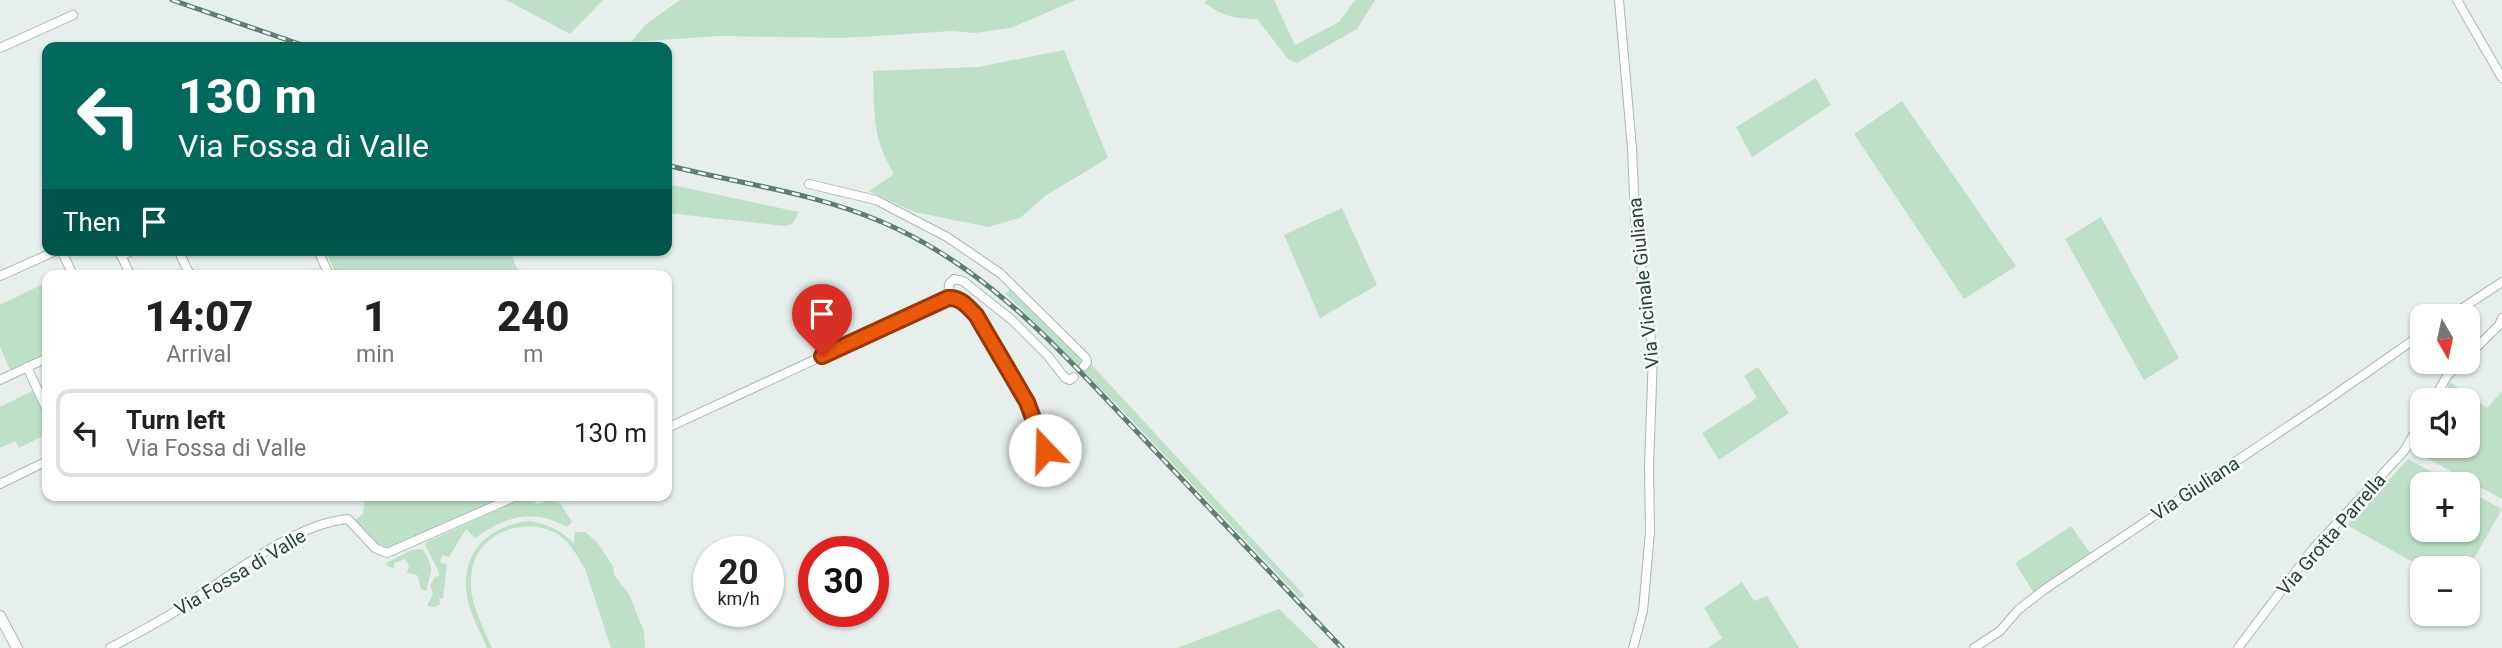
<!DOCTYPE html>
<meta charset="utf-8">
<style>
:root{--surface:#fff;--page:#f6f6f6;--text:#222;--muted:#767676;--line:#e0e0e0}
body{margin:0;font-family:Roboto,sans-serif;background:var(--page);color:var(--text);height:100vh;display:flex;flex-direction:column;font-size:26px;white-space:nowrap}
*{box-sizing:border-box;margin:0}
p{font-size:23px;color:var(--muted)}
.icon{flex:none;width:38px;height:38px;fill:none;stroke:currentColor;stroke-width:2;stroke-linecap:round;stroke-linejoin:round}
.map{position:relative;flex:1;overflow:hidden}
.panel{position:absolute;left:42px;top:270px;width:630px;height:231px;display:flex;flex-direction:column;background:var(--surface);border-radius:14px;box-shadow:0 2px 5px #0004}
.panel>*{flex:none}
.banner{position:absolute;left:42px;top:42px;width:630px;height:214px;border-radius:14px;box-shadow:0 2px 5px #0004;background:#00695c;color:#fff;overflow:hidden}
.needle{width:46px;rotate:171deg}
.controls{position:absolute;left:2410px;top:304px;display:grid;gap:14px}
.controls a{display:grid;place-items:center;width:70px;height:70px;border-radius:14px;background:var(--surface);box-shadow:0 2px 5px #0004;font-size:35px}
.speed{position:absolute;left:693px;top:536px;display:flex;gap:14px;font-size:35px;font-weight:700;text-align:center}
.speed>*{display:grid;place-content:center;width:91px;height:91px;border-radius:50%;background:var(--surface);box-shadow:0 2px 5px #0004;line-height:1}
.speed small{font-size:18px;font-weight:400}
.speed .limit{border:10px solid #d22;background:#fff;color:#111}
.pin{position:absolute;display:grid;place-items:center;width:60px;height:60px;color:#fff;margin:-72px -30px;border-radius:50% 50% 50% 0;rotate:-45deg;box-shadow:0 0 7px #0007}
.pin .icon{rotate:45deg}
.me{position:absolute;width:77px;margin:-38px;rotate:339deg;stroke-linejoin:round;filter:drop-shadow(0 0 5px #0008)}
.turn{display:flex;align-items:center;gap:24px;height:147px;padding:0 21px;font-size:32px}
.turn .icon{width:91px;height:91px;stroke-width:2.5}
.turn b{display:block;font-size:49px;line-height:60px}
.then{display:flex;align-items:center;height:66px;padding:0 21px;background:#0003;gap:14px;font-size:26px}
.eta{display:flex;justify-content:space-evenly;align-items:center;height:119px;text-align:center}
.eta b{font-size:42px;font-weight:800;line-height:49px}
ul{padding:0;list-style:none}
li{display:flex;align-items:center;gap:21px;height:88px;margin:0 14px 10px;padding:0 7px;border:4px solid var(--line);border-radius:14px}
li div{flex:1}
li b{display:block;font-size:26px}
li em{font-style:normal}
.map>svg:first-child{display:block}
.green{fill:#bfe0c8}
.lines{fill:none;stroke-linecap:round;stroke-linejoin:round}
.minor-casing{stroke:#a8b8b2;stroke-width:10}
.tertiary-casing{stroke:#a8b8b2;stroke-width:12}
.minor{stroke:#fff;stroke-width:8}
.tertiary{stroke:#fff;stroke-width:10}
.rail-casing{stroke:#5f7d75;stroke-width:5}
.rail{stroke:#f7fbf9;stroke-width:2.5;stroke-dasharray:8;stroke-linecap:butt}
.route-casing{stroke:#983908;stroke-width:18}
.route{stroke:#ea580c;stroke-width:12}
.labels{text-anchor:middle;stroke-width:5;stroke-linejoin:round;paint-order:stroke}
.street-label{font-size:19px;fill:#24423a;stroke:#f7fbf9}
</style>
<div class="map">
<svg width="2502" height="648" viewBox="0 0 2502 648">
<rect width="100%" height="100%" fill="#e6efeb"/>
<path class="green" d="M506 0H603L570 34Z
M680 0H1076L1011 28 975 33 952 31 845 38 720 36 631 42 645 25Z
M1208 0H1274L1295 45 1339 22 1355 0H1375L1357 29 1297 63 1288 59 1257 19C1235 19 1221 16 1204 2Z
M1064 50 1108 158 1045 196 1020 218 988 227 914 212 869 191 894 174C871 135 875 114 873 71L978 67Z
M1816 78 1831 105 1752 157 1736 127Z
M1902 101 2016 266 1964 299 1854 134Z
M667 184 799 212 792 224 785 226 667 213Z
M1342 208 1377 285 1320 318 1284 235Z
M2101 217 2179 358 2144 380 2065 239Z
M334 250H523L524 252 512 257 520 275H336L327 254Z
M47 282V355L11 372 0 347V305Z
M1010 289 1084 361 1087 368 1091 364 1305 596 1300 598 1116 404 1006 294Z
M1758 367 1789 413 1719 460 1702 433 1757 398 1744 376Z
M2450 382 2487 408 2502 391V499L2412 450 2422 432V446H2468V401H2440Z
M34 390 47 420V434L19 448 15 441 0 448V407Z
M2408 459 2456 485H2422V530H2468V491L2502 509 2468 569H2425L2347 525Z
M365 495H511L388 550 378 546 355 520 363 514Z
M526 497 538 504 548 500 560 503 572 522 567 527C532 508 507 516 475 538L466 529 449 557 442 555 440 562 447 565 443 598 439 599 440 604 435 607 427 606 433 594 430 585 435 577 439 576V572L425 545 427 542Z
M529 521C548 524 561 530 574 544L575 532H585L597 542 613 566 614 575 629 594 644 632 645 648H611L585 569C577 555 568 539 554 532 522 516 478 534 472 570 466 597 482 624 492 648H487C481 633 472 618 468 602 458 556 485 527 529 521Z
M2071 526 2091 554 2034 593 2015 563Z
M422 549C436 568 431 571 426 591L421 589 417 575 407 573 409 566 405 559 394 563V568L389 567 386 563 411 550Z
M1742 582 1754 601 1767 596 1799 648H1708L1722 638 1704 608Z
M1279 609 1319 648H1177Z"/>
<g class="lines">
<defs>
<path id="minor" d="M1619 0 1632 148 1635 218 1653 355 1649 466 1650 532 1643 611 1633 648
M2457 0 2502 78
M0 48 73 15
M809 184 876 200 947 237 1000 273 1086 358 1087 362 1084 366
M61 250 73 275
M119 250 130 275
M178 250 190 275
M318 250 329 275
M121 256 134 250
M0 276 58 250
M948 298 949 284 954 279 963 281 1012 320 1048 356 1065 378 1070 380 1074 377
M2449 317 2502 282
M2468 356 2499 325 2502 318
M27 367 47 410
M0 380 47 358
M2433 401 2447 376 2461 362
M667 428 948 298C961 297 968 307 976 315L1027 403 1044 450
M0 484 47 461
M110 648C132 636 155 624 176 611 225 581 291 524 348 519L375 548 387 553 519 495
M1974 648 2000 631 2018 610 2045 589 2323 403 2422 334
M2238 648 2312 550 2404 451 2422 420"/>
<path id="tertiary" d="M0 616 17 648"/>
</defs>
<use href="#minor" class="minor-casing"/>
<use href="#tertiary" class="tertiary-casing"/>
<use href="#minor" class="minor"/>
<use href="#tertiary" class="tertiary"/>
<defs>
<path id="rail" d="M172 0 308 47
M667 165C739 184 813 192 882 222 990 268 1062 353 1141 436 1208 507 1275 577 1342 648"/>
</defs>
<use href="#rail" class="rail-casing"/>
<use href="#rail" class="rail"/>
</g>
<g class="lines">
<defs>
<path id="route" d="M822 356 948 298C961 297 968 307 976 315L1027 402 1045 450"/>
</defs>
<use href="#route" class="route-casing"/>
<use href="#route" class="route"/>
</g>
<g class="labels">
<g class="street-label">
<text transform="translate(1643 283) rotate(-96)" y="7">Via Vicinale Giuliana</text>
<text transform="translate(2195 488) rotate(-33)" y="7">Via Giuliana</text>
<text transform="translate(2331 534) rotate(-49)" y="7">Via Grotta Parrella</text>
<text transform="translate(240 572) rotate(-31)" y="7">Via Fossa di Valle</text>
</g>
</g>
</svg>
<div class="controls">
<a><svg class="needle" viewBox="-14 -14 28 28"><path d="M0-13l5 13h-10z" fill="#e53935"/><path d="M0 13l5-13h-10z" fill="#767676"/></svg></a>
<a><svg class="icon" aria-label="sound" viewBox="0 0 24 24"><path d="M4 9h4l5-4v14l-5-4H4zM17 9q2 3 0 6"/></svg></a>
<a>+</a>
<a>−</a>
</div>
<div class="speed"><div>20<small>km/h</small></div><div class="limit">30</div></div>
<div class="pin" style="left:822px;top:356px;background:#d93025"><svg class="icon" aria-label="arrive" viewBox="0 0 24 24"><path d="M6 21V4h12l-3 4 3 4H6"/></svg></div>
<svg class="me" style="left:1045px;top:450px" viewBox="-20 -20 40 40"><circle r="19" fill="#fff"/><path d="M0-13L10 11 0 6-10 11z" fill="#ea580c"/></svg>
<div class="banner">
<div class="turn"><svg class="icon" aria-label="left" viewBox="0 0 24 24"><path d="M17 20v-9H6M10 6l-5 5 5 5"/></svg><div><b>130 m</b>Via Fossa di Valle</div></div>
<div class="then">Then<svg class="icon" aria-label="arrive" viewBox="0 0 24 24"><path d="M6 21V4h12l-3 4 3 4H6"/></svg></div>
</div>
<section class="panel">
<div class="eta">
<div><b>14:07</b><p>Arrival</p></div>
<div><b>1</b><p>min</p></div>
<div><b>240</b><p>m</p></div>
</div>
<ul>
<li><svg class="icon" aria-label="left" viewBox="0 0 24 24"><path d="M17 20v-9H6M10 6l-5 5 5 5"/></svg><div><b>Turn left</b><p>Via Fossa di Valle</p></div><em>130 m</em></li>
</ul>
</section>
</div>
